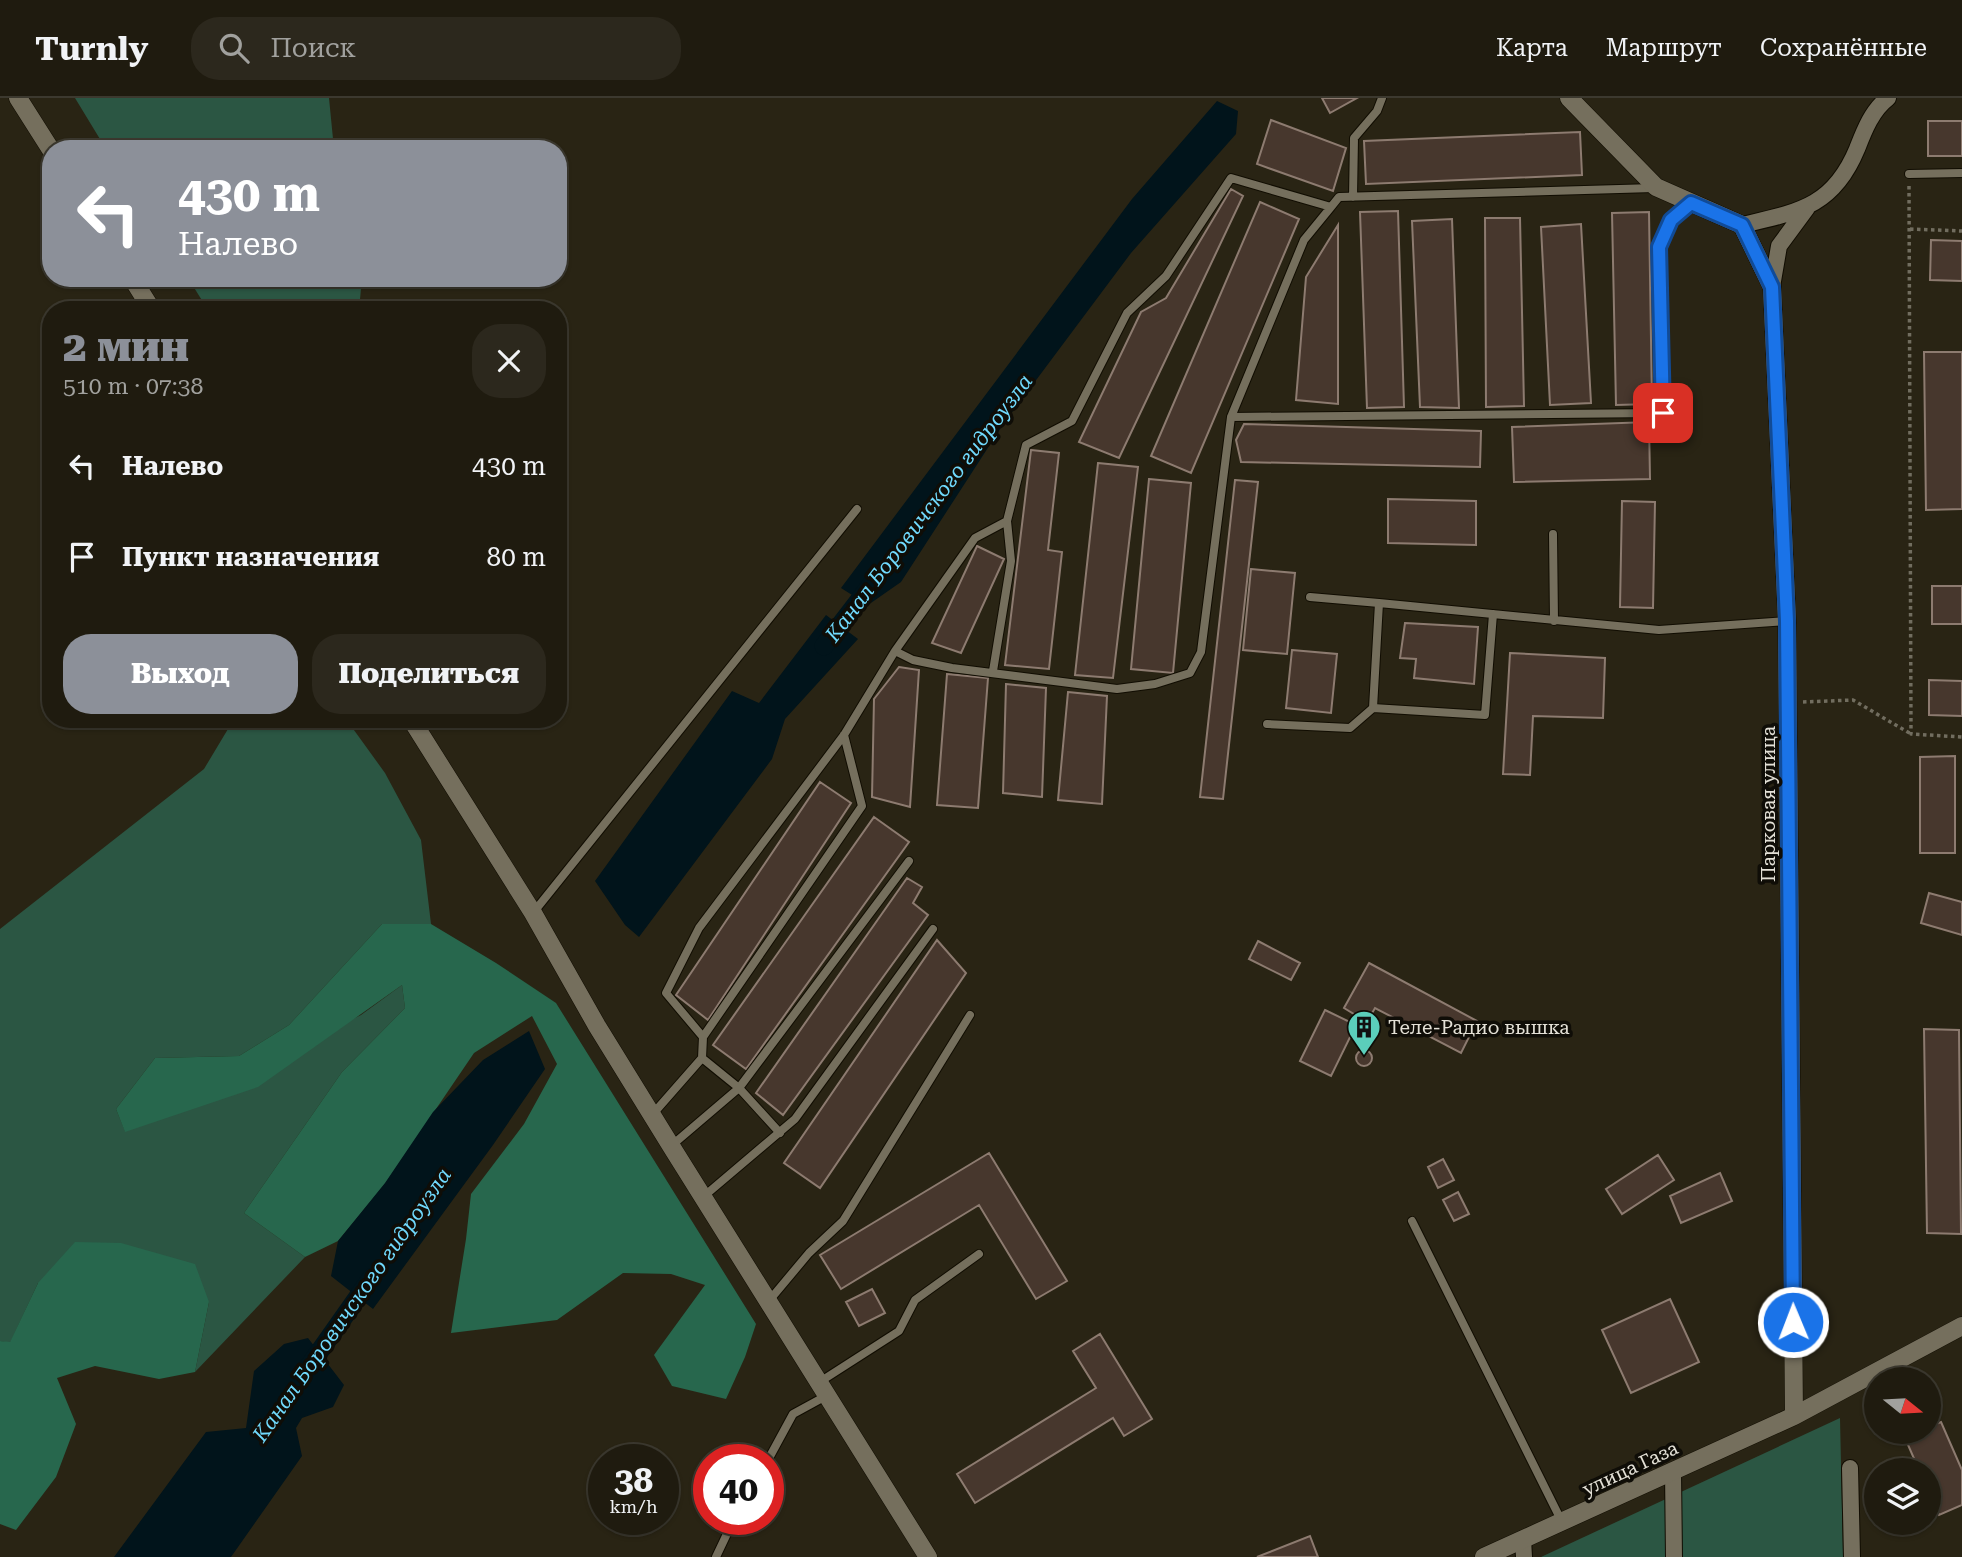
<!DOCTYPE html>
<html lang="ru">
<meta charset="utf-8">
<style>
:root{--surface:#1f1b0f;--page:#2c281d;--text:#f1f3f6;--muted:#a1a19e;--line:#3c392f;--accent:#8c9099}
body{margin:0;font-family:"Roboto Serif",serif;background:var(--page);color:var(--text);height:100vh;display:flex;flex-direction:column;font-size:26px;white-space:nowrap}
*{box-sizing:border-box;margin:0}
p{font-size:23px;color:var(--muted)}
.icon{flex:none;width:38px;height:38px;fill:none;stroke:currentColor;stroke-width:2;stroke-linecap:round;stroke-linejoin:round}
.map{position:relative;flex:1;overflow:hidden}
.side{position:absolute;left:42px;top:203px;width:525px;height:427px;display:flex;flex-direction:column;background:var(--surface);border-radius:28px;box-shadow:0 2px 5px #0004,0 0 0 2px var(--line)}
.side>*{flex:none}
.top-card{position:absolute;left:42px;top:42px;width:525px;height:147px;border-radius:28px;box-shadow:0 2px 5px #0004,0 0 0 2px var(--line);background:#8c9099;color:#fff;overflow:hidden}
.needle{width:46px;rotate:108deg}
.buttons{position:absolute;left:1864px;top:1269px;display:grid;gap:14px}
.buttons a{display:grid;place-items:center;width:77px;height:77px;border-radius:50%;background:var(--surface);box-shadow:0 2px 5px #0004,0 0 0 2px var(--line);font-size:35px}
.speed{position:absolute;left:588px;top:1346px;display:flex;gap:14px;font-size:35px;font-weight:700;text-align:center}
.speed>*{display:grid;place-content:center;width:91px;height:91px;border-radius:50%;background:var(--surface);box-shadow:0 2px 5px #0004,0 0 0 2px var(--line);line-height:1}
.speed small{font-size:18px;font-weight:400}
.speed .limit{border:10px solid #d22;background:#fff;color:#111}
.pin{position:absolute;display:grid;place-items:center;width:60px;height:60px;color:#fff;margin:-30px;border-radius:14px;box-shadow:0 4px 10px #0006}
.me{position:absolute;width:77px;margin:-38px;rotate:359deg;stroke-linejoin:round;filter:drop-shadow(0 0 5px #0008)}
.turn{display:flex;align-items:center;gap:24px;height:147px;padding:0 21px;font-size:32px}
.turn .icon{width:91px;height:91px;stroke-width:2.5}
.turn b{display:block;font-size:49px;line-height:60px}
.round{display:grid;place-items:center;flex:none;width:74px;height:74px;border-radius:28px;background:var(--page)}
.overview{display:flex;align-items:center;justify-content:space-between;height:119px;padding:0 21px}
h1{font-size:42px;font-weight:800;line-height:52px;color:var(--accent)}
.cta{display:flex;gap:14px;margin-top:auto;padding:14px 21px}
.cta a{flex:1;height:80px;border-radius:28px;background:var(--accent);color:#fff;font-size:28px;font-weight:800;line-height:80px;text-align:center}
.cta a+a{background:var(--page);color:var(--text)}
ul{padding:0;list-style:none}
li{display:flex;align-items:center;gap:21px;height:91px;padding:0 21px}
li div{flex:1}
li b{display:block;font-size:26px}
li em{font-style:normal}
header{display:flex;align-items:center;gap:42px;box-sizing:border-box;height:98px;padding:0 35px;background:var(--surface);border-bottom:2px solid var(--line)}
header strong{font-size:33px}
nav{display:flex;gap:38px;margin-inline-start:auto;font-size:24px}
.search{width:490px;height:63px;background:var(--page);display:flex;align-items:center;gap:18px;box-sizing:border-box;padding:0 24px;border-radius:28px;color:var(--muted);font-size:26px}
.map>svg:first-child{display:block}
.green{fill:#2b5643}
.forest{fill:#27674d}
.water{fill:#01141b}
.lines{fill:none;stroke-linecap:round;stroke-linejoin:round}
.canal{stroke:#01141b;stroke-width:19}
.building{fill:#47372d;stroke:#8d7b70;stroke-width:2}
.lane-casing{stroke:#110d02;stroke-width:10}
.street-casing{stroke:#110d02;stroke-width:18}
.secondary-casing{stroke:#110d02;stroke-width:19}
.path{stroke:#716d5f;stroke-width:3.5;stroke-dasharray:3.5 3.5;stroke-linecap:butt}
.lane{stroke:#756f5d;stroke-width:8}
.street{stroke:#756f5d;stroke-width:16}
.secondary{stroke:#756f5d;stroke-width:18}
.route-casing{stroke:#114b97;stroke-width:18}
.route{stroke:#1a73e8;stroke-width:12}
.labels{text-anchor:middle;stroke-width:7;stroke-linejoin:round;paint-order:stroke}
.street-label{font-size:19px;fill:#e3e0d6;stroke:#0f0d07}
.poi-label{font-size:19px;fill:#e3e0d6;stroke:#0f0d07;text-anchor:start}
.water-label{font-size:21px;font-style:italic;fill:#70d9fc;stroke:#0f0d07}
</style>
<header>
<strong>Turnly</strong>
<div class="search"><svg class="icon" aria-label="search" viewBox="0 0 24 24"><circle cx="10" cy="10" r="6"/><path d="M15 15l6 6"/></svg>Поиск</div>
<nav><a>Карта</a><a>Маршрут</a><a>Сохранённые</a></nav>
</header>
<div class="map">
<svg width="1962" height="1459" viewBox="0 0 1962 1459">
<rect width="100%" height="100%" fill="#292414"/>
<path class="green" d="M75 0H329L334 51H106Z
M188 180H362L359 212H208Z
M234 621H346L385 675 421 742 431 826H382L289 927 239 958 155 960 116 1011 125 1033 361 917 402 887 405 910 342 974 244 1115 305 1159 195 1274 209 1204 38 1185 10 1245 0 1243V831L204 671Z
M1840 1320 1843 1459H1541Z"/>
<path class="forest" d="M382 826H431L496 865 556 905 756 1226 745 1259 726 1301 672 1288 654 1257 705 1187 671 1176 623 1175 557 1222 451 1235 466 1141 471 1096 524 1026 557 966 532 918 474 955 385 1086 338 1143 305 1159 244 1115 342 974 405 910 402 887 258 989 125 1034 116 1011 155 960 239 958 289 927Z
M75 1144 121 1145 195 1166 209 1204 195 1274 159 1281 95 1268 57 1280 76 1326 56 1379 16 1432 0 1426V1243L10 1244 38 1185Z"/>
<path class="water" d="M1217 3 1238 13 1236 36 1131 155 1004 325 901 484 868 507 841 490 1132 101Z
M826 517 858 541 785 621 772 661 639 839 625 827 595 783 732 593 759 605Z
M529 933 545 971 493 1047 373 1211 331 1178 338 1143 385 1085 433 1014 483 962Z
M308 1240 344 1287 333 1309 302 1320 296 1330 302 1358 231 1459H114L206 1334 246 1330 254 1273 284 1246Z"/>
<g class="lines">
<path class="canal" d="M824 548 874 483
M305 1274 372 1179"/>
</g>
<path class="building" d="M1322 0H1357L1330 15Z
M1271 22 1346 50 1333 93 1257 66Z
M1928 23H1962V58H1928Z
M1580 34 1582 77 1366 86 1364 43Z
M1231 91 1243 98 1119 360 1079 344 1141 214 1166 200Z
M1260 104 1299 121 1191 375 1151 358Z
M1398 113 1404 309 1367 310 1360 114Z
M1649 114 1652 306 1616 307 1612 115Z
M1485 120H1520L1524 308 1486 309Z
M1452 121 1459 310 1420 309 1412 123Z
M1581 126 1591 305 1550 307 1541 129Z
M1338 127V306L1296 302 1306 179Z
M1931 142 1962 143V183L1930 182Z
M1924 254H1962V411L1926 412Z
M1649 324 1650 381 1514 384 1512 329Z
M1244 326 1481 333 1480 369 1241 364 1236 342Z
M1031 352 1059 355 1048 452 1062 454 1049 571 1005 567Z
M1098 365 1138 369 1113 580 1075 577Z
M1149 381 1191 385 1173 575 1131 571Z
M1235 382 1258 384 1223 701 1200 699Z
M1388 401 1476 403V447L1388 445Z
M1622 403 1655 404 1653 510 1620 509Z
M977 448 1004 461 961 555 932 545Z
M1251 471 1295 475 1287 556 1243 552Z
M1932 488H1962V526H1932Z
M1405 525 1478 529 1474 586 1414 580 1416 561 1400 560Z
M1292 552 1337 556 1331 615 1286 610Z
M1510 555 1605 560 1603 620 1533 618 1530 677 1503 676Z
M899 569 919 572 910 709 872 699 874 601Z
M947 576 988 580 978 710 937 707Z
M1929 582 1962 583V618L1929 617Z
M1006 586 1046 590 1042 699 1003 695Z
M1068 594 1107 598 1102 706 1058 702Z
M1955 658V755H1920V659Z
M820 684 851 705 708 922 676 897Z
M874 719 909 744 746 971 713 947Z
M907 780 922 789 913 805 928 817 783 1017 756 995Z
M1929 795 1962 804V837L1921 825Z
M937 842 966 875 820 1090 784 1065Z
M1258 843 1300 865 1291 882 1249 861Z
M1369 865 1477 923 1461 955 1375 910 1367 924 1344 910Z
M1325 912 1356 927 1331 978 1300 963Z
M1924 931 1959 932 1961 1136 1927 1135Z
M1356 960a8 8 0 1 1 16 0a8 8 0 1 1-16 0Z
M989 1055 1067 1183 1036 1201 979 1107 841 1191 820 1157Z
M1658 1057 1674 1082 1622 1116 1606 1091Z
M1443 1061 1454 1082 1438 1090 1428 1069Z
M1720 1075 1732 1103 1681 1125 1670 1098Z
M1458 1094 1469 1116 1454 1123 1443 1102Z
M872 1191 885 1215 859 1228 846 1204Z
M1670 1201 1699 1264 1631 1295 1602 1232Z
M1100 1236 1152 1321 1124 1338 1113 1320 975 1405 957 1376 1096 1290 1073 1253Z
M1941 1324 1962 1372V1407L1939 1417 1928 1393V1372H1919L1905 1340 1920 1334H1928V1329Z
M1310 1438 1318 1459H1257Z"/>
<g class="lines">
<defs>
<path id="lane" d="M1909 76 1962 75
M1353 99 1354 40 1377 13 1382 0
M1231 319 1663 315 1659 149 1672 122 1691 105
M1553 436 1554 523
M1310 499 1379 505
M1493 516 1485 617 1373 610 1379 505 1659 532 1787 523
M895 553 913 562 952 570 1117 591 1155 586 1190 575 1201 554 1231 319 1304 142 1331 109
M993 573 1011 463 1007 423
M1267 626 1350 630 1373 610
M533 815 857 411
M703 939 862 708 844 637
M702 960 739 990 780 1035
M652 1017 702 960 703 939 666 895 699 830 844 637 895 553 975 440 1007 423 1026 347 1072 323 1127 215 1166 178 1231 80 1331 109 1339 99 1654 90
M671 1048 739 990 909 763
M703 1099 795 1021 933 831
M1412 1123 1562 1424
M768 1204 809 1155 843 1123 970 917
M818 1285 899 1233 915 1202 979 1156
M768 1362 793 1316 826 1298
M716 1459 734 1421"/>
<path id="street" d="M1742 127C1798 114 1833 109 1857 51 1864 33 1872 12 1888 0
M1772 189 1779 148 1807 110
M1850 1370 1852 1459
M1673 1374 1674 1459
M1523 1441 1524 1459"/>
<path id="secondary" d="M18 0 51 52
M1569 0 1656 89 1742 127 1772 189 1787 523 1794 1318
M132 180 152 212
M411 621 533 815 597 928 671 1048 928 1459
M1484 1459 1794 1318 1962 1228"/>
</defs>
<use href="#lane" class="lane-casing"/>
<use href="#street" class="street-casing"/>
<use href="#secondary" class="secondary-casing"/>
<path class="path" d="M1909 88 1911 636 1962 639
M1910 131 1962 133
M1803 604 1853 602 1911 636"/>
<use href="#lane" class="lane"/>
<use href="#street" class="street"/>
<use href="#secondary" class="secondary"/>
</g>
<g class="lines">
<defs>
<path id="route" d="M1663 315 1659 149 1671 122 1691 105 1742 127 1772 189 1787 523 1793 1224"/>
</defs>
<use href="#route" class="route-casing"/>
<use href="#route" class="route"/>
</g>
<defs>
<symbol id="building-pin" viewBox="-11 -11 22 30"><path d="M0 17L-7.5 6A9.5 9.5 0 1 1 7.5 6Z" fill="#5bcebb" stroke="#0f0d07"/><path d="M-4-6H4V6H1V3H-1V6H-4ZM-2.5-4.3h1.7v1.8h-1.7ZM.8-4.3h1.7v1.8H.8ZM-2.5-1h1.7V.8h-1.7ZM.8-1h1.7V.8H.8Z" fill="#111"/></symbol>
</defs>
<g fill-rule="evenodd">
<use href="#building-pin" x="1345" y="910" width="38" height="52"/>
</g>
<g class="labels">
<g class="street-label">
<text transform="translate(1768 706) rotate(-90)" y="7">Парковая улица</text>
<text transform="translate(1630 1370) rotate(-25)" y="7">улица Газа</text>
</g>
<g class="poi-label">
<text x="1388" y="936">Теле-Радио вышка</text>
</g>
<g class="water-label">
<text transform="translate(929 410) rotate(-53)" y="7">Канал Боровичского гидроузла</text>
<text transform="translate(352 1207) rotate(-55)" y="7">Канал Боровичского гидроузла</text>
</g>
</g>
</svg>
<div class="buttons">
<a><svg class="needle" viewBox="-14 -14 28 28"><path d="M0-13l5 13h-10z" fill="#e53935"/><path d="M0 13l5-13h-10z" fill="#a1a19e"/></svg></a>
<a><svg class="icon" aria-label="layers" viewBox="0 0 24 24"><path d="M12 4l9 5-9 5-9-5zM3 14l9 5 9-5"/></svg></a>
</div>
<div class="speed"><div>38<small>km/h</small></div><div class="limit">40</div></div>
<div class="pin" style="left:1663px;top:315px;background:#d93025"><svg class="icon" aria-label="arrive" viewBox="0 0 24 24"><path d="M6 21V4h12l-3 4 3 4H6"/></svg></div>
<svg class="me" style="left:1793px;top:1224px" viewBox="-20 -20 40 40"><circle r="17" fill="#1a73e8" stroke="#fff" stroke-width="3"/><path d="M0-11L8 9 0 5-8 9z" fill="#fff"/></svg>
<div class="top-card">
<div class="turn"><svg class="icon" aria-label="left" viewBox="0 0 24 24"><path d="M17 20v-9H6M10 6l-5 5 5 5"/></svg><div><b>430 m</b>Налево</div></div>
</div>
<section class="side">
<div class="overview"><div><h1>2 мин</h1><p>510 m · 07:38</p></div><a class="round"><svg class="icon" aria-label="close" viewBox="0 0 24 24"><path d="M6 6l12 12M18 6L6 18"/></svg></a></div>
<ul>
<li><svg class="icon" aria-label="left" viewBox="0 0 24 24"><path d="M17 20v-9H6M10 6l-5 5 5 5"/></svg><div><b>Налево</b></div><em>430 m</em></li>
<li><svg class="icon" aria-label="arrive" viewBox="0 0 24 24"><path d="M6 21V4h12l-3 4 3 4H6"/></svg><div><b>Пункт назначения</b></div><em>80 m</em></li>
</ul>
<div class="cta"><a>Выход</a><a>Поделиться</a></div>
</section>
</div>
